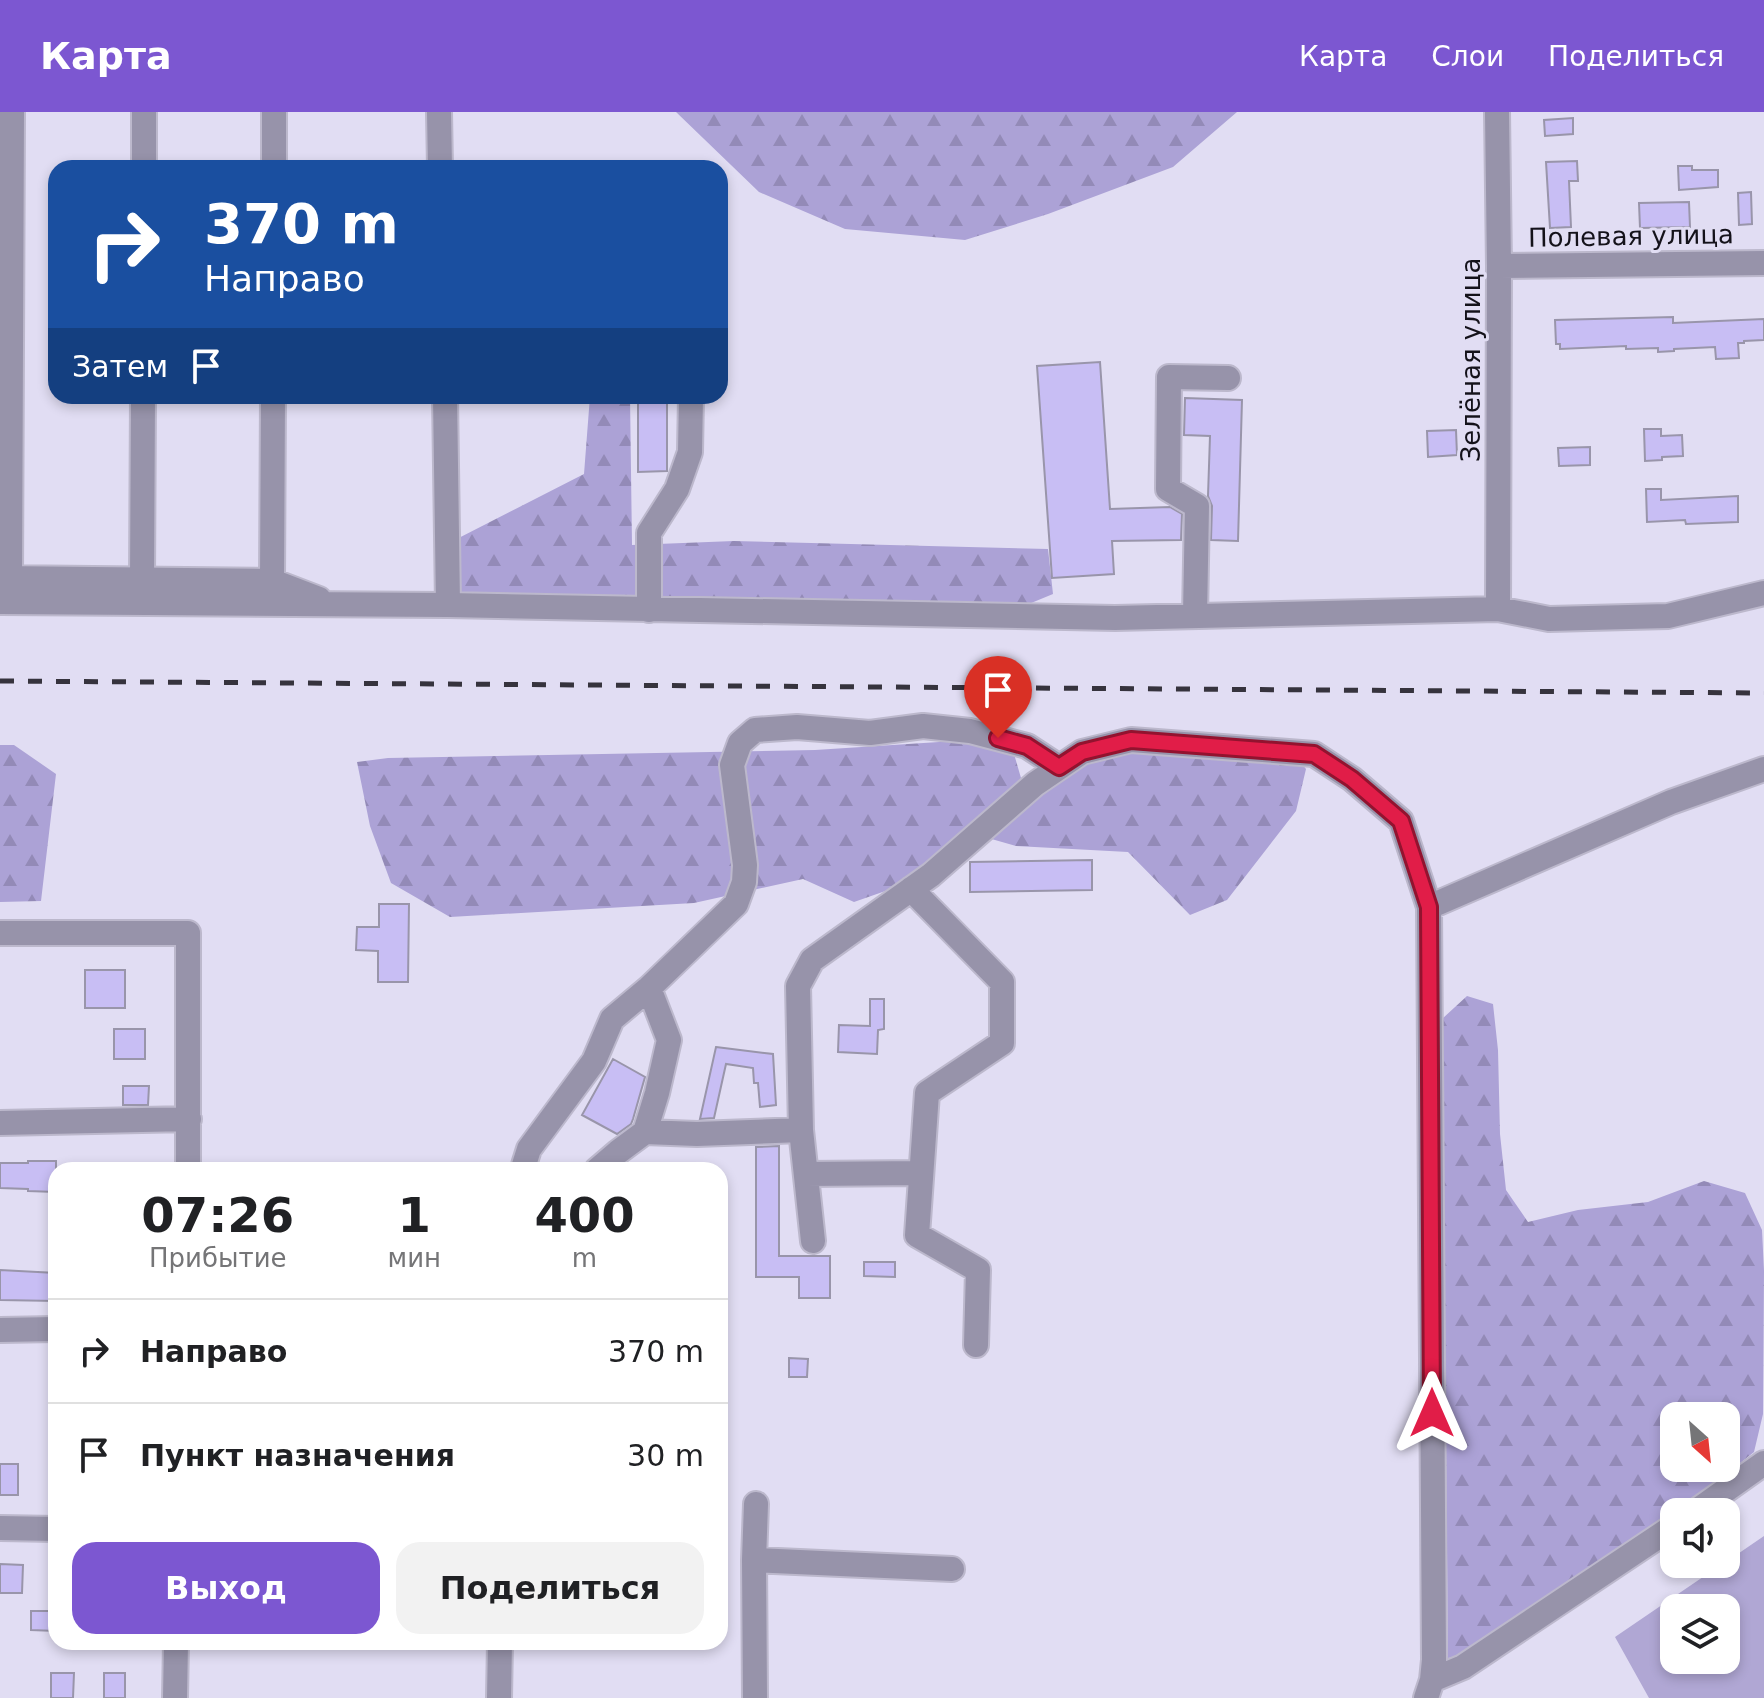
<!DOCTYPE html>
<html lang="ru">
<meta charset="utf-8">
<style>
:root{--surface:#fff;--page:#f2f2f2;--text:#202124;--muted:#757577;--line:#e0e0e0;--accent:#7c57d1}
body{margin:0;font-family:"DejaVu Sans",sans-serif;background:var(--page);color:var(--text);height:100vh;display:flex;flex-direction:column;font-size:30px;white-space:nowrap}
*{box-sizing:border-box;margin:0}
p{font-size:26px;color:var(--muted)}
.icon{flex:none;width:44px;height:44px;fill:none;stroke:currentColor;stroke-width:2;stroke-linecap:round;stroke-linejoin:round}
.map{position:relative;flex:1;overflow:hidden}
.drawer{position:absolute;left:48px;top:1050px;width:680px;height:488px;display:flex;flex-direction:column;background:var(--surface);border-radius:24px;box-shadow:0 4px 12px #0003}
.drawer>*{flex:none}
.banner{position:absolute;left:48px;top:48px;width:680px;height:244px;border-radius:24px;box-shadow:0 4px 12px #0003;background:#1a4fa0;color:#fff;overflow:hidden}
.needle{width:52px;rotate:153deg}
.controls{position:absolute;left:1660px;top:1290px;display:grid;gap:16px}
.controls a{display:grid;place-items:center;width:80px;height:80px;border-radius:16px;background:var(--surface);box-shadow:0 4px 12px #0003;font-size:40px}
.pin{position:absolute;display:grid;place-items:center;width:68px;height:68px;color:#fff;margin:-82px -34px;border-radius:50% 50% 50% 0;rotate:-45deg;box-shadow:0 0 8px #0007}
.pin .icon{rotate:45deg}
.me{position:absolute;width:88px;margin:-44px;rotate:0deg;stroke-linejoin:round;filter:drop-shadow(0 0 6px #0008)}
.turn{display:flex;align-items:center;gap:28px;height:168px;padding:0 24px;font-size:36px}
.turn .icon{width:104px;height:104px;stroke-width:2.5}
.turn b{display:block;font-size:56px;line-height:68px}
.then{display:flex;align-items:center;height:76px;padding:0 24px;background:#0003;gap:16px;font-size:30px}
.eta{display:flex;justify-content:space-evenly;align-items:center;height:136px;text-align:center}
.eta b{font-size:48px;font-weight:800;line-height:56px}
.primary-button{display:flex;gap:16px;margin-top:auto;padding:16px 24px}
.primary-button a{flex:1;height:92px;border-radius:24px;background:var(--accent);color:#fff;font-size:32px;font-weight:800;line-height:92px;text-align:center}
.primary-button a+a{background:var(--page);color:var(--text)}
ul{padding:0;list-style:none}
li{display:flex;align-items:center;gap:24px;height:104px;padding:0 24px;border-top:2px solid var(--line)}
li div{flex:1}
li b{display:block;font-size:30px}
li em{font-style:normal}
header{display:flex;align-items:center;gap:48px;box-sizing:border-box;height:112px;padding:0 40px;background:var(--accent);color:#fff}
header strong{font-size:38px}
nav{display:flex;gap:44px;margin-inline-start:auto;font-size:28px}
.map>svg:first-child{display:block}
.forest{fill:url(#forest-firs);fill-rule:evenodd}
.park{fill:#b0a7d4;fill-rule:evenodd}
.building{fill:#c8bef4;stroke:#9995aa;stroke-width:2}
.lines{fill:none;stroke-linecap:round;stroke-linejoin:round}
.minor-casing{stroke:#bcb8cc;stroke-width:28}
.minor{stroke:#9793aa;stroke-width:24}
.rail{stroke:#36333d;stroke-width:5;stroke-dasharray:14 14;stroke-linecap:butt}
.route-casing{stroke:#92132f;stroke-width:20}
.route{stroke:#e11d48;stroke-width:14}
.labels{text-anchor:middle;stroke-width:6;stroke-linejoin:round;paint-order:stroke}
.street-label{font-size:26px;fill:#14121a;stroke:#e1ddf3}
</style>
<header>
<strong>Карта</strong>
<nav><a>Карта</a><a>Слои</a><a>Поделиться</a></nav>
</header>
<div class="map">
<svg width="1764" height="1586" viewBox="0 0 1764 1586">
<defs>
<pattern id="forest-firs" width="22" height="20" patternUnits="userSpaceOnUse" patternTransform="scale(2)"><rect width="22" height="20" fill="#aca2d6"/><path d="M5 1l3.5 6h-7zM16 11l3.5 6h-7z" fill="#938ab7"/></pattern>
</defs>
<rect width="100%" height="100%" fill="#e1ddf3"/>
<path class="forest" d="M676 0H1237L1173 55 1048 102 965 128 845 117 759 80Z
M590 284H630L632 433 734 429 1048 437 1053 482 997 505 462 488 446 470 445 433 584 362Z
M970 628 1012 635 1021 666 998 692 894 776 854 790 803 767 694 791 450 805 391 771 370 714 357 650 388 646 815 638Z
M1286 632 1306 657 1296 699 1227 788 1190 803 1128 740 1016 734 988 726 1100 634Z
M0 633H14L56 662 41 789 0 790Z
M1467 884 1493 892 1498 938 1500 1022 1506 1078 1528 1110 1578 1098 1648 1090 1704 1069 1745 1081 1762 1118 1764 1159 1763 1302 1754 1340 1679 1400H1674V1404L1471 1543 1448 1546 1442 907ZM1674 1304H1726V1356H1674Z"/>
<path class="park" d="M1764 1424V1586H1649L1615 1525 1722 1452H1726V1450ZM1674 1496H1726V1548H1674Z"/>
<path class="building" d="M1573 6V22L1545 24 1544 8Z
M1577 49 1578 69H1569L1571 115 1550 116 1546 50Z
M1678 54H1692V58H1718V75L1679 78Z
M1751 80 1752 112 1739 113 1738 81Z
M1689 90 1690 115 1640 116 1639 91Z
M1673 205V211L1764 207V228L1744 229V231H1738L1739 246 1716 247 1715 235 1674 237V239L1658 240V236L1626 237V234L1560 237V232H1556L1555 208Z
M1100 250 1110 397 1170 395 1182 402 1181 428 1112 429 1114 462 1052 466 1037 254Z
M638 284H667V359L638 360Z
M1185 286 1242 288 1238 429 1211 428 1212 394 1208 384 1210 324 1184 323Z
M1644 317H1661V324L1682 323 1683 344 1662 345V348L1645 349Z
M1456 318 1457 343 1428 345 1427 319Z
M1590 335V353L1559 354 1558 336Z
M1646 377H1661V388L1738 384V410L1686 412 1685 408 1647 410Z
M1092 748V778L970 780V750Z
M379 792H409L408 870H378V839L356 838 357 815H379Z
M85 858H125V896H85Z
M870 887H884V917L878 918 877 942 838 940 839 913 870 914Z
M114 917H145V947H114Z
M716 935 773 942 776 993 760 995 758 971H754L753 956 726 952 714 1006 700 1007Z
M613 947 645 965 633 1007 631 1012 617 1022 582 1003Z
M123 974H149L148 993H123Z
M779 1034V1144H830V1186H799V1165H756V1035Z
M28 1049H56V1080L28 1079V1077L0 1076V1051H28Z
M864 1150H895V1165L864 1164Z
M0 1158 56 1161V1189L0 1188Z
M789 1246 808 1247 807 1265H789Z
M0 1352H18V1383H0Z
M0 1452 23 1453 22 1481H0Z
M31 1499H56V1519L31 1518Z
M51 1561H74L73 1586H51Z
M104 1561H125V1586H104Z"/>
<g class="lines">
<defs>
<path id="minor" d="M439 0 440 56
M1497 0 1499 154 1498 497
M144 56V0
M274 56V0
M1499 154 1764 151
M445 284 448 493
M0 466 272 469 319 487
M10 466 12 0
M142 469 143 284
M272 469 273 284
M0 490 448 493 1115 506 1498 497 1549 507 1668 504 1764 481
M649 498V421L677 377 690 340 691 284
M1195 504 1197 394 1168 377 1169 265 1228 266
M911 777 1002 870V931L927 981 917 1123 978 1158 976 1233
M0 821H188V1058
M0 1011 189 1007
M645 1020 657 981 669 928 649 876
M525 1058 524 1053 529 1037 594 949 612 907 649 876 736 792 744 770 745 753 732 653 740 631 755 618 797 615 870 621 923 614 970 619 1027 634 1059 655
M597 1058 618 1040 645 1020 697 1022 801 1018
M806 1062 921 1061
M813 1129 801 1018 798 874 812 848 931 763 1035 672 1082 640 1131 628 1314 642 1352 667 1401 709 1429 795
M0 1218 56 1217
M1695 1400 1764 1351
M0 1416 56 1417
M754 1448 952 1457
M1432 1568 1463 1555 1674 1414
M175 1586 176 1530
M499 1586 500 1530
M755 1586 754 1448 756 1392
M1426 1586 1432 1568 1434 1548 1429 795 1671 690 1764 657"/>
</defs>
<use href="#minor" class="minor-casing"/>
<use href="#minor" class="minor"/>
<path class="rail" d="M0 569 1764 581"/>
</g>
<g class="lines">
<defs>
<path id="route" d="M998 626 1027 634 1059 655 1082 640 1131 628 1314 642 1352 667 1401 709 1429 795 1432 1301"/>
</defs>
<use href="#route" class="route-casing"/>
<use href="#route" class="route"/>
</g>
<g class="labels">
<g class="street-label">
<text transform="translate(1631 124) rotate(-1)" y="9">Полевая улица</text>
<text transform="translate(1471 248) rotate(-90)" y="9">Зелёная улица</text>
</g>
</g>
</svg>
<div class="controls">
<a><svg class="needle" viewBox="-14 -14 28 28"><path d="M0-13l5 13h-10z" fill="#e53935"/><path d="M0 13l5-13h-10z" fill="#757577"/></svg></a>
<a><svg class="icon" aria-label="sound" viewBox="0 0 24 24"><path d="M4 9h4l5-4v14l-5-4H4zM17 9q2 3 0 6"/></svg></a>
<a><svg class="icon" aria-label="layers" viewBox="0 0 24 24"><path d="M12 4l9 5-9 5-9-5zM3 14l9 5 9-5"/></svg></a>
</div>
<div class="pin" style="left:998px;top:626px;background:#d93025"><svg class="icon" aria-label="arrive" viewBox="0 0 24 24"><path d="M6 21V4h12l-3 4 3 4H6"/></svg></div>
<svg class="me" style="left:1432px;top:1301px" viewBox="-20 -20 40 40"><path d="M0-17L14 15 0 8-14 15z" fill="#e11d48" stroke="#fff" stroke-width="4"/></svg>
<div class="banner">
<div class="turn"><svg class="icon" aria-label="right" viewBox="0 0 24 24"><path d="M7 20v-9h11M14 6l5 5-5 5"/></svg><div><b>370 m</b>Направо</div></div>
<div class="then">Затем<svg class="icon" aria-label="arrive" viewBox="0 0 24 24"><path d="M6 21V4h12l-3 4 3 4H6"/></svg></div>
</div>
<section class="drawer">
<div class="eta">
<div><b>07:26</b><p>Прибытие</p></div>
<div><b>1</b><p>мин</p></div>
<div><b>400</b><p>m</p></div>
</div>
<ul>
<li><svg class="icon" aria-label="right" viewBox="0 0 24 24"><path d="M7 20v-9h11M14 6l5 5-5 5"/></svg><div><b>Направо</b></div><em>370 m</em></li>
<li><svg class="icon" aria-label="arrive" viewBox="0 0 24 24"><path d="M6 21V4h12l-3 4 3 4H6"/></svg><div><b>Пункт назначения</b></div><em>30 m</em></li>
</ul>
<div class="primary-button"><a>Выход</a><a>Поделиться</a></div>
</section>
</div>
